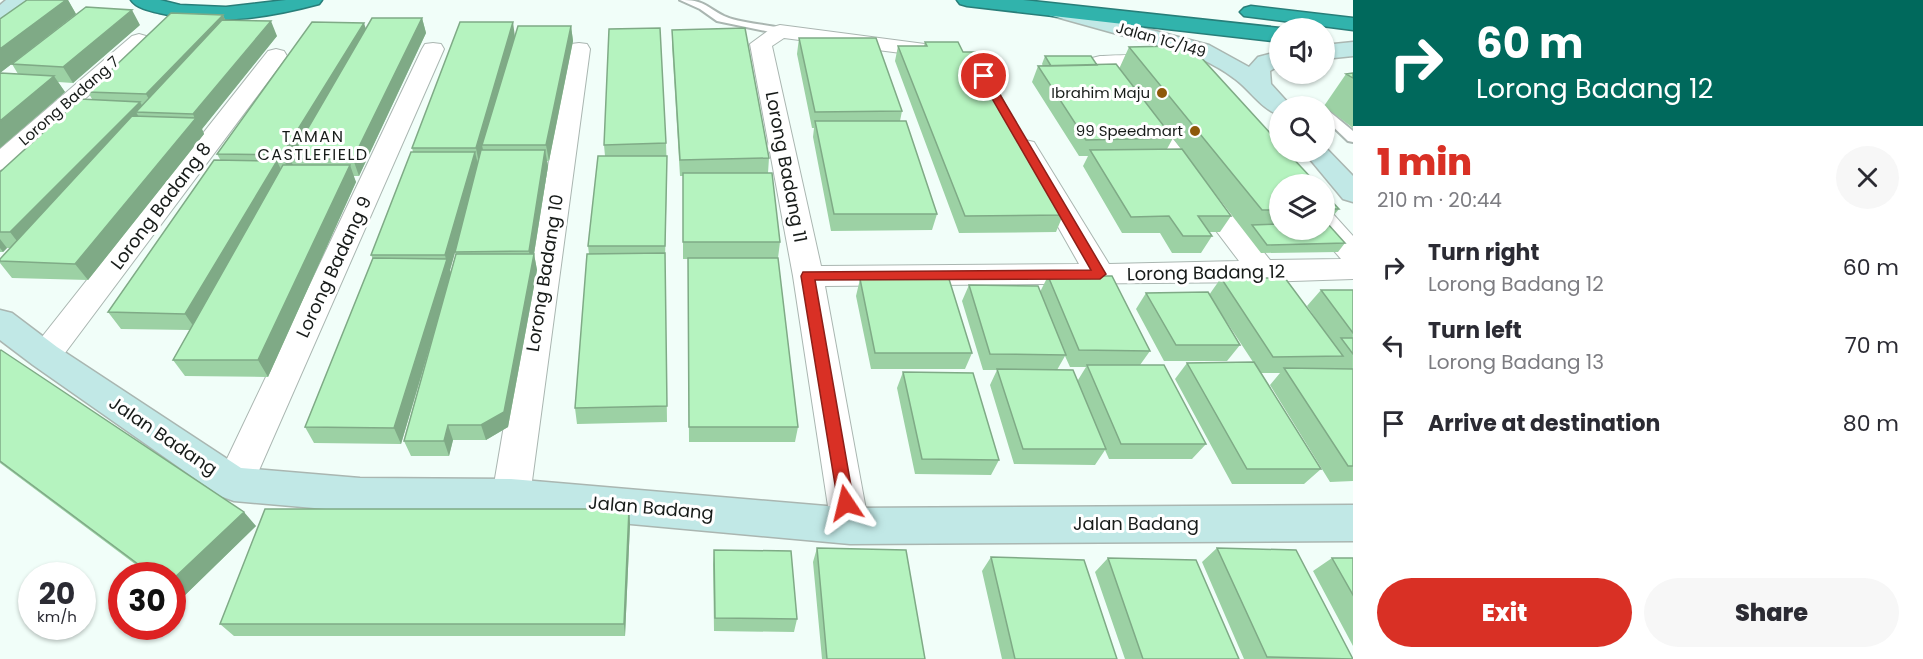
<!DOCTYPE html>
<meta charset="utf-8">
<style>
:root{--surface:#fff;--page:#f7f7f7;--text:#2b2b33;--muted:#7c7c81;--accent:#d93025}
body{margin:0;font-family:Poppins,sans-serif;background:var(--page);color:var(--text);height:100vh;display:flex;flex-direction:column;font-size:22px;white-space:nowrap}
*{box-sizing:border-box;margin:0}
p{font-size:20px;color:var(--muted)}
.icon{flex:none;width:33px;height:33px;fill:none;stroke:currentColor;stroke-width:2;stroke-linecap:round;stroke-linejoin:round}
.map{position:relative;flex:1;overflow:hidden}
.drawer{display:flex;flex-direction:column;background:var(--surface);width:570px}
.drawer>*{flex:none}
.guide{background:#00695c;color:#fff;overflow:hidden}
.tools{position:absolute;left:1269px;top:18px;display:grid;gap:12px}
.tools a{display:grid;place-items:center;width:66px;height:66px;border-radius:50%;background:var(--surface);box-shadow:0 2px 4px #0004;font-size:30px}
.speed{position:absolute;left:18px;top:562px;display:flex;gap:12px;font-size:30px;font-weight:700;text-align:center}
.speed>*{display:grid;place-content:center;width:78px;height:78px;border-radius:50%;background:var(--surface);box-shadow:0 2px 4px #0004;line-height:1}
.speed small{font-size:15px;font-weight:400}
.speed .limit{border:9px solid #d22;background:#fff;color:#111}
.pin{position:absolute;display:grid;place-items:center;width:51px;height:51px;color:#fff;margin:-26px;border:3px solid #fff;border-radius:50%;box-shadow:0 2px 6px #0007}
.me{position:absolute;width:66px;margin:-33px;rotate:350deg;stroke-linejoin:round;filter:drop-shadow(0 0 4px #0008)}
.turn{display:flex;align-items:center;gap:21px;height:126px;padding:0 24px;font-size:27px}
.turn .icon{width:78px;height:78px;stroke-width:2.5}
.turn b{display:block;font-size:42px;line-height:51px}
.round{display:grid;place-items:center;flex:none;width:63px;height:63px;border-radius:32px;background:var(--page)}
.headline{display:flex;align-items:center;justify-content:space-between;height:102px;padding:0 24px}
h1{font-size:36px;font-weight:800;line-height:45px;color:var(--accent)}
.action{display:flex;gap:12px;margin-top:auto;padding:12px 24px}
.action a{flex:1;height:69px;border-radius:36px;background:var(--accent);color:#fff;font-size:24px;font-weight:800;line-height:69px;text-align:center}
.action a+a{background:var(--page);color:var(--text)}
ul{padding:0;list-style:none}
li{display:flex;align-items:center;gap:18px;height:78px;padding:0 24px}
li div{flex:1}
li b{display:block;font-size:22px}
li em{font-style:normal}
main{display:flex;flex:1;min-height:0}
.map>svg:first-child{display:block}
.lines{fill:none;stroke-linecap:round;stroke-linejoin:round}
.lane-casing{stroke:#aab6b1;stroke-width:4}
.street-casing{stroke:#aab6b1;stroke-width:2}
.secondary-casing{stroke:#aab6b1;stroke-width:3}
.highway-casing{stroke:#287e79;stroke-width:3}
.lane{fill:#fff;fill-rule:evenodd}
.street{fill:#fff;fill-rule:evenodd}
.secondary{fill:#c1e8e6;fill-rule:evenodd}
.highway{fill:#31b3ac;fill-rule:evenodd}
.wall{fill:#9cd1a4;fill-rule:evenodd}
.shaded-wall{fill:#7faa86}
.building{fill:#b5f3bf;stroke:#7faa86;stroke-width:1.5}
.route{fill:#d93025;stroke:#8d1f18;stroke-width:1.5}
.poi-dot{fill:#8e590a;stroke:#fff;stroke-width:2}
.labels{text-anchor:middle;stroke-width:6;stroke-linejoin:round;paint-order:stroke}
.far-street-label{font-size:15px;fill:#171b19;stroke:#fff}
.far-poi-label{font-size:15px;fill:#171b19;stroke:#fff;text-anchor:end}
.far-neighbourhood-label{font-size:16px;letter-spacing:1.5px;fill:#171b19;stroke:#fff}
.street-label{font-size:18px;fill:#171b19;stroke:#fff}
</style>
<main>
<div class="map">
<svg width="1353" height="659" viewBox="0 0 1353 659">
<rect width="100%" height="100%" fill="#f1fef9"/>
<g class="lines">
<defs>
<path id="lane" d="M680 0C705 0 704 6 724 16 739 23 763 24 780 28L785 31 780 34 717 21 700 9Z
M1324 107 1353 131V142L1348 141 1324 118Z"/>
<path id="street" d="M780 25 940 46 948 47 951 52 948 57 940 58 784 38 772 46 821 266 1079 264 1013 147 1016 142 1025 140 1034 142 1037 147 1109 264 1239 261 1089 63 1092 58 1100 56C1118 56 1164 50 1175 65L1172 70 1164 72 1153 69H1117L1270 260 1341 259 1316 230H1324V212L1334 215 1353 236V279L1263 282 825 286 869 526 864 538 850 543 836 538 831 526 793 276 750 44 773 27Z
M139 34 146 36 150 40 146 44 9 167 0 170V149L132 36Z
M433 43 441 44 444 49 253 484 247 495 234 500 221 495 215 484 422 49 425 44Z
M579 43 587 44 590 49 530 496 524 508 511 513 498 508 492 496 568 49 571 44Z
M276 49 284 51 287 56 56 365 45 368 34 365 29 356 34 347 268 51Z"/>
<path id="secondary" d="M6 0H26C21 11 12 18 0 21V5Z
M1056 5 1209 45 1249 67 1258 57 1280 51V65L1270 71 1271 84 1291 106H1280V115C1263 111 1249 89 1235 79 1222 69 1208 62 1193 55L1049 15 1045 11 1049 7Z
M1353 42V56L1324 59V45Z
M1324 146 1353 176V202L1343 199 1304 152H1324Z
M0 310 12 313 57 347 241 468 360 478 511 479 850 508 1353 505V541L850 544 511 513 360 512 234 501 220 496 33 365 0 340Z"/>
<path id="highway" d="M131 0H160L180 5 226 7 286 0H322L319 4C267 18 213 26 159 13 150 11 136 8 131 0Z
M957 0H1023L1280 28V42L967 6 960 4Z
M1251 6 1353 18V30L1244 16 1240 12 1244 8Z"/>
</defs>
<use href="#lane" class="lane-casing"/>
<use href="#street" class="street-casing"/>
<use href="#secondary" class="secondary-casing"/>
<use href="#highway" class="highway-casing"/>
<use href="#lane" class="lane"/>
<use href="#street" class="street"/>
<use href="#secondary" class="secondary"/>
<use href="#highway" class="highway"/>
</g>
<path class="wall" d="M27 0H68L76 14 0 73 18 74 12 64 140 25 73 83 58 82 65 92 0 148V19Z
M223 15 225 20 277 36 202 129 204 134 88 280 12 278 0 263V259L10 248H7L3 252H0V172L92 99 88 92Z
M422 18 426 33 359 176H353L356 182 268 377 185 376 173 360 190 330 121 329 108 312 221 161 217 154 366 28Z
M571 26 573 41 549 161H547L548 166 534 254 537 270 508 427 486 440H453L449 456H411L404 441 432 340 401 444 314 443 305 427 373 259 371 255 413 152 412 148 515 36ZM458 242 455 252 456 255 451 273 450 270Z
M672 30 769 158 768 173 780 242 778 258 798 427 795 442H689L688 259H683V176H680L672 45Z
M799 38 902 111 900 121 937 214 932 230 831 231 813 137 814 128H812L797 54Z
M925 42 963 52 1063 215 1056 232 959 233 895 61 898 46H924Z
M1129 47 1280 184V230H1324V193L1339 209 1327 223 1345 243 1338 252 1261 253 1203 178 1231 216 1220 232H1209L1212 236 1201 253H1172L1160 233H1122L1083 166 1088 156H1079L1032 82 1038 66H1043L1042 64 1045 56 1119 69ZM1173 138 1181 149H1167Z
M1353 73V128L1324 106 1346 74Z
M666 143 667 172 665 262 667 422 577 424 575 408 589 254 588 246 605 156 604 145Z
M1048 276 1150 351 1140 365 1206 444 1192 459H1109L1105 450 1095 465 1014 464 990 385 997 370H983L962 301 969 285 1040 292ZM1065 356 1070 367H1086L1078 380 1057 370Z
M1221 278 1322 328 1307 306 1321 290H1353V481L1330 482 1270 385 1280 373H1261L1321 469 1304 484H1232L1175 379 1187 363 1253 362 1209 295Z
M860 279 972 353 965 369H871L856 296Z
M1146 293 1240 345 1227 361H1164L1136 309Z
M0 351 256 526 181 599 172 592V576H151L0 463Z
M903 372 999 460 991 475 915 474 897 388Z
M629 509 630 524 625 636H234L220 624Z
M817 548 925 659H822L813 562Z
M1217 548 1353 659H1244L1202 562Z
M714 550 797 619 794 632 714 631 713 564Z
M991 557 1117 659H1002L982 571Z
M1108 558 1239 659H1125L1095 572Z
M1332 558H1353V646L1313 571Z"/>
<path class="shaded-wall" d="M66 0H68L76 14 0 73V49Z
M132 10 140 25 73 83 63 67Z
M223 15 230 30 155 110 146 94Z
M422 18 426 33 359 176 353 159Z
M271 21 277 36 202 129 204 134 88 280 75 264 195 119 193 114Z
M513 22 515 37 482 145 483 150 479 164 476 148Z
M364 23 369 38 290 159 293 165 289 172 282 155Z
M571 26 573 41 549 161 546 145Z
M54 76 65 92 0 148V121Z
M140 102 146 112H136L143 124 23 249 10 232Z
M545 150 548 166 534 254 537 270 508 427 486 440 481 425 531 266 529 251Z
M475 152 479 168 450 270 451 275 401 444 394 428 446 260 445 255Z
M277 161 285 178 196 330 185 314Z
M350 165 356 182 268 377 258 360Z
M0 239 7 248 3 252 0 248Z
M448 425 453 440 449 456 444 441Z
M629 509 630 524 625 636 624 624Z
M244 512 256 526 181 599 172 591V580Z"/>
<path class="building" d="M27 0H66L0 49V19Z
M86 7 132 10 63 67 12 64Z
M171 13 223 15 146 94 88 92Z
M372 18H422L353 159H290Z
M222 20 271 21 193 114 136 112Z
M312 22 364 23 282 155 217 154Z
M460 22H513L476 148H412Z
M518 26H571L546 145H482Z
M660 28 666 143 604 145 609 29Z
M745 28 769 158 680 160 672 30Z
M799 38H876L902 111 815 112Z
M925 42H958L963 52H978L1063 215 965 216 898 46H927Z
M1176 46 1197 53 1280 144V152H1287L1317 184H1280V210H1262L1129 47Z
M1045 56H1091L1097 65 1051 66Z
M1116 64 1173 138 1086 140 1038 66Z
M0 73 54 76 0 121Z
M1353 73V78L1346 74Z
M80 99 140 102 10 232H0V172Z
M132 116 196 118 75 264 0 261V259Z
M815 121H906L937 214H834Z
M1182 149 1231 216H1198L1212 236H1183L1169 216 1131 217 1090 150Z
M481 150H545L529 251 455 252Z
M411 152H475L445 255H371Z
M598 156H667L665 246H588Z
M214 160 277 161 185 314 108 312Z
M283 165H350L258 360H173Z
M683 173H772L780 242H683Z
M1324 193 1339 209H1324Z
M1324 223H1327L1345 243 1267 245 1252 225 1280 224V230H1324Z
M665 253 667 406 575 408 587 254Z
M456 254H534L504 412 481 425H448L444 441H404Z
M373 258 447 259 394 428 305 427Z
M688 258H778L798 427H689Z
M1048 276H1112L1150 351 1079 350Z
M1221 278H1285L1343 356 1273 357Z
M860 279H949L972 353H875Z
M969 285 1038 286 1066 355 990 354Z
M1321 290H1353V333Z
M1208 292 1240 345H1176L1146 293Z
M1341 338H1353V354Z
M1 350 244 512 172 580V576H154L0 461V351Z
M1254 362 1321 469H1247L1187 363Z
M1087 365H1164L1206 444H1121Z
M1284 368 1353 369V466H1348Z
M997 369 1073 370 1106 449H1023Z
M903 372 973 373 999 460 922 459Z
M265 509H629L624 624H220Z
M817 548 906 550 925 659H827Z
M1217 548 1296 550 1353 659 1267 657Z
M714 550 791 551 797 619 715 618Z
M991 557 1084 560 1117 659H1015Z
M1108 558 1196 560 1239 659H1143Z
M1332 558H1353V595Z"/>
<path class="route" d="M980 74 989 76 1106 274 1100 279 815 280 854 503 852 508 846 510 840 508 838 503 801 276 803 272 1091 270 979 76Z"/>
<g class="poi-dot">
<circle cx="1162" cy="93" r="6"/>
<circle cx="1195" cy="131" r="6"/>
</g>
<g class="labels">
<g class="far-street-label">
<text transform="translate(1161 40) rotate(16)" y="5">Jalan 1C/149</text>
<text transform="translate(69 101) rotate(-41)" y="5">Lorong Badang 7</text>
</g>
<g class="far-poi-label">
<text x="1150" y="98">Ibrahim Maju</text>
<text x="1183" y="136">99 Speedmart</text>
</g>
<g class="far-neighbourhood-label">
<text x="313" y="142">TAMAN<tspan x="313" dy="18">CASTLEFIELD</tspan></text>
</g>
<g class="street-label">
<text transform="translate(786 167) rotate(79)" y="6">Lorong Badang 11</text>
<text transform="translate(161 206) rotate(-53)" y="6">Lorong Badang 8</text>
<text transform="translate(334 267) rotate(-65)" y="6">Lorong Badang 9</text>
<text transform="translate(545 273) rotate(-81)" y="6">Lorong Badang 10</text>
<text transform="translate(1206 273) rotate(-1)" y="6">Lorong Badang 12</text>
<text transform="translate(163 436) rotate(34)" y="6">Jalan Badang</text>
<text transform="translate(651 508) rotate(5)" y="6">Jalan Badang</text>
<text x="1136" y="530">Jalan Badang</text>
</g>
</g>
</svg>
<div class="tools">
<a><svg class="icon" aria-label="sound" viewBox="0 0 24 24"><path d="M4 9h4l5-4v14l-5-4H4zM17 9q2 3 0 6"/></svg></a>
<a><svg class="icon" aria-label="search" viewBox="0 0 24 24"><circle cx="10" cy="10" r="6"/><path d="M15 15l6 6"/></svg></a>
<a><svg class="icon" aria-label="layers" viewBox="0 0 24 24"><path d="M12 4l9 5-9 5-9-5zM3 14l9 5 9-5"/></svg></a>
</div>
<div class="speed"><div>20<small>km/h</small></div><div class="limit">30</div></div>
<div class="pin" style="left:984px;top:76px;background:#d93025"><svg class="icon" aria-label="arrive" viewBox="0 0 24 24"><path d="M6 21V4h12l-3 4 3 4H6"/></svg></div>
<svg class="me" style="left:846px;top:503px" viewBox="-20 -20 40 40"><path d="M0-17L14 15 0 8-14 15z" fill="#d93025" stroke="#fff" stroke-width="4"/></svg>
</div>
<section class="drawer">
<div class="guide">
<div class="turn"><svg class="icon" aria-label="right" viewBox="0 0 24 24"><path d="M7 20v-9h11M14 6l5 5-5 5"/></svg><div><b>60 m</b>Lorong Badang 12</div></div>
</div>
<div class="headline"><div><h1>1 min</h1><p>210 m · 20:44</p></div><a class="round"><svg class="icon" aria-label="close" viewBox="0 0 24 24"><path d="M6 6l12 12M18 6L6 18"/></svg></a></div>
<ul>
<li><svg class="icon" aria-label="right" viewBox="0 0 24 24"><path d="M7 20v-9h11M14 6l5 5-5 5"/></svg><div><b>Turn right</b><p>Lorong Badang 12</p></div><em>60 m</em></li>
<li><svg class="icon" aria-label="left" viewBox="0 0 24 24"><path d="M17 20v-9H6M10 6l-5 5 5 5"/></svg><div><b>Turn left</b><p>Lorong Badang 13</p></div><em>70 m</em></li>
<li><svg class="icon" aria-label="arrive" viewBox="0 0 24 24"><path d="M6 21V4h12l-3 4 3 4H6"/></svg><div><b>Arrive at destination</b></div><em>80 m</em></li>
</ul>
<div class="action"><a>Exit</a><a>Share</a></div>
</section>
</main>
